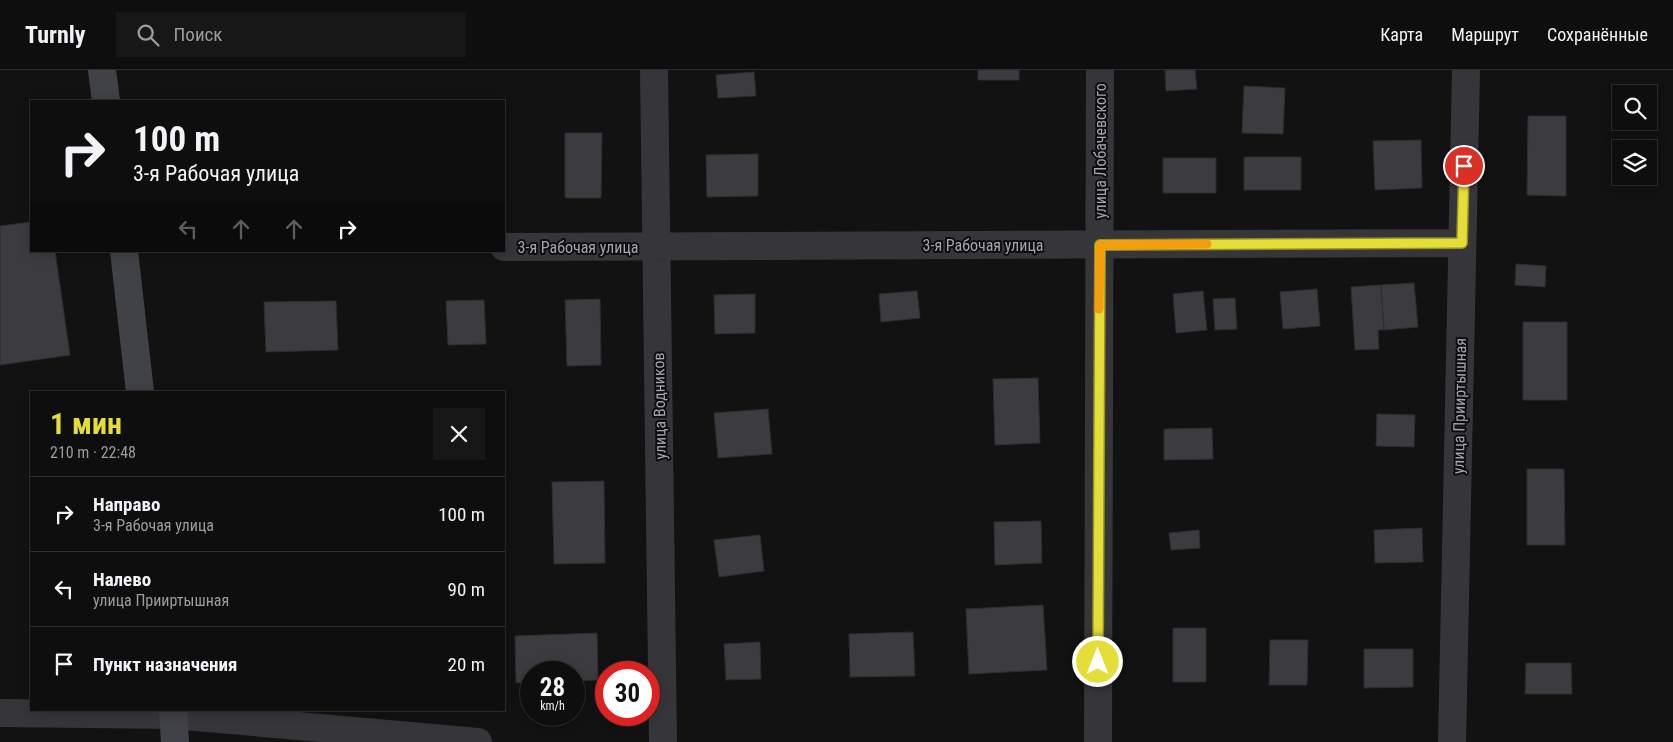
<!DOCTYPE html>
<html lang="ru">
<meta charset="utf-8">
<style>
:root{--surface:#0e0e0e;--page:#171717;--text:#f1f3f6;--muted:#9b9c9e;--line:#2e2e2e;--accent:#e5de38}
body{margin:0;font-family:"Roboto Condensed",sans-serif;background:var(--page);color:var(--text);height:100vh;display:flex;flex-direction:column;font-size:19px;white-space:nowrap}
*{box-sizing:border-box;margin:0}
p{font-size:16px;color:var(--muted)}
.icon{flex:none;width:28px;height:28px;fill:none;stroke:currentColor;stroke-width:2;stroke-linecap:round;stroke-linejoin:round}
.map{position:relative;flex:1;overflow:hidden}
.details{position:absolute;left:30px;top:321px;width:475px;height:320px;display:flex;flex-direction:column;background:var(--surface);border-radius:0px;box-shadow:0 2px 12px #0003,0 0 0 1px var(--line)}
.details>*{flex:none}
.guide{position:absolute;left:30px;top:30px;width:475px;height:152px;border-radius:0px;box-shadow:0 2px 12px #0003,0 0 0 1px var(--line);background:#0e0e0e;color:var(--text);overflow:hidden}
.buttons{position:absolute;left:1612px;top:15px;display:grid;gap:10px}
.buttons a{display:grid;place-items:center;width:45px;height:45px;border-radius:0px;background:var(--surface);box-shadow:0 2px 12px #0003,0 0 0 1px var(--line);font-size:25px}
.speed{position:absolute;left:520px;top:591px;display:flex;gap:10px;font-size:25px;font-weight:700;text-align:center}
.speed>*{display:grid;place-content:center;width:65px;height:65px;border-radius:50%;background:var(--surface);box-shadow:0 2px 12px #0003,0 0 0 1px var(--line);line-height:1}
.speed small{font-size:12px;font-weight:400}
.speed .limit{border:8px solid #d22;background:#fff;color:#111}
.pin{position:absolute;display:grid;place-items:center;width:42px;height:42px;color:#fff;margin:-21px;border:2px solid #fff;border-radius:50%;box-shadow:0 1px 5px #0007}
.me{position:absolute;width:55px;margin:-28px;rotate:0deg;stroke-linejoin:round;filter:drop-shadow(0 0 4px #0008)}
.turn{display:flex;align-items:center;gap:18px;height:105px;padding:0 20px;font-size:22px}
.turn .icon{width:65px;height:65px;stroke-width:2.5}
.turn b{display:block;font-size:35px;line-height:42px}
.lanes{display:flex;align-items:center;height:48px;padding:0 20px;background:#0003;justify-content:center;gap:25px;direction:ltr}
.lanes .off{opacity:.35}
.round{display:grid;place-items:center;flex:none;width:52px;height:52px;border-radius:0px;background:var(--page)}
.head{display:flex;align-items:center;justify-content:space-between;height:85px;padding:0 20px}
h1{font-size:30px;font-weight:700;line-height:38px;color:var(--accent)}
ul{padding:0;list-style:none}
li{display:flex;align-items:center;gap:15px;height:75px;padding:0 20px;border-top:1px solid var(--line)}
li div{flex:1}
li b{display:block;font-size:19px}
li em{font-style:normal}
header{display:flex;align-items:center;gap:30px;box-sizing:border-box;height:70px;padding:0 25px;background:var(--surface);border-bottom:1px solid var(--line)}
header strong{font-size:24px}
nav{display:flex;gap:28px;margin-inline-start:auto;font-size:18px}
.search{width:350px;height:45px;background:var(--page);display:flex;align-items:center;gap:12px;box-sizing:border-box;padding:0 18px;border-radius:0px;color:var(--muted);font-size:19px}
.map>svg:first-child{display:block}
.building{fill:#3c3c40;stroke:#2d2c2f}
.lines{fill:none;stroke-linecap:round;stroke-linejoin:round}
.minor{stroke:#36353a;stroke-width:28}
.secondary{stroke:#414148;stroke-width:28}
.route-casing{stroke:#959024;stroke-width:12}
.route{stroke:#e5de38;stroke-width:9}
.slow{stroke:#f59e0b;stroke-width:9}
.labels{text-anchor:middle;stroke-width:4;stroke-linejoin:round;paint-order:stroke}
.street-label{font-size:16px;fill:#a4a4b3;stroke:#0d0d0e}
</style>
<header>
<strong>Turnly</strong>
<div class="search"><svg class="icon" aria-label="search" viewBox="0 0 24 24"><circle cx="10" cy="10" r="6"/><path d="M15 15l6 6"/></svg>Поиск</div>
<nav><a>Карта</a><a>Маршрут</a><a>Сохранённые</a></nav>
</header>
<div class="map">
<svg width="1673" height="672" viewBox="0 0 1673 672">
<rect width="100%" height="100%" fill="#121213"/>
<path class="building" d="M978 0H1019V10H978Z
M1165 0H1195L1197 19 1166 21Z
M754 2 756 26 718 28 716 5Z
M1244 16 1285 18 1283 64 1242 63Z
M1528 46H1566V126L1527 125Z
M565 63H602L601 128H565Z
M1421 70 1422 118 1375 120 1373 71Z
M758 84V126L707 127 706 85Z
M1244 87H1301V120H1244Z
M1163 88H1216V123H1163Z
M31 152V181H55L70 285 0 295V156Z
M1516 194 1546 196 1545 217 1515 215Z
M1414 213 1418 257 1384 260 1381 215Z
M1381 215 1384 260H1378L1379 279 1355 280 1351 217Z
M1317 219 1320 256 1283 259 1280 222Z
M917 221 920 248 881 252 879 224Z
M1203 221 1207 260 1176 263 1173 224Z
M755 224V263L715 264 714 225Z
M1235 228 1237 259 1215 260 1213 229Z
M600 229 601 295 567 296 565 230Z
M484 230 486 274 448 275 446 231Z
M336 231 338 280 266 282 264 232Z
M1523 252H1567V330H1523Z
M1038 308 1040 373 995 375 993 309Z
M768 339 772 384 718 388 714 343Z
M1377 344 1415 345 1414 377 1376 376Z
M1212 358 1213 389 1164 390V359Z
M1527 399H1564L1565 475H1527Z
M604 411 605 493 554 494 552 412Z
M1041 451 1042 493 995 495 994 452Z
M1422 458 1423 492 1375 493 1374 460Z
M1199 460 1200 478 1171 480 1169 463Z
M760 465 764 501 719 507 714 470Z
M1043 535 1047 600 969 604 966 539Z
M1173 558H1206V612H1173Z
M913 562 915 606 850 607 849 564Z
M597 563 598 610 574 611V602H531V612L516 613 515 566Z
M1270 570H1308L1307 615H1269Z
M760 572 761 609 726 610 724 574Z
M1364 579H1413V617L1364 618Z
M1526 593H1571L1572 624H1525Z"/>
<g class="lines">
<path class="minor" d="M654 0 663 672
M504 177 1462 173
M0 643 174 645 478 672
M1098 672 1100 0
M1452 672 1466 0"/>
<path class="secondary" d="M102 0 106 31
M124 181 140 322
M173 640 175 672"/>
</g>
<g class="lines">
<defs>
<path id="route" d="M1098 592 1100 175 1462 173 1464 96"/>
</defs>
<use href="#route" class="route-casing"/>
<use href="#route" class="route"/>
<path class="slow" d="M1099 239 1100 175 1207 174"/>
</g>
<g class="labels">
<g class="street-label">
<text transform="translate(1100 81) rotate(-90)" y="6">улица Лобачевского</text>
<text x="983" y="181">3-я Рабочая улица</text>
<text x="578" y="183">3-я Рабочая улица</text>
<text transform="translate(659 336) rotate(-91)" y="6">улица Водников</text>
<text transform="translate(1459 336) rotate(-89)" y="6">улица Прииртышная</text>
</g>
</g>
</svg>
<div class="buttons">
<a><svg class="icon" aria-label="search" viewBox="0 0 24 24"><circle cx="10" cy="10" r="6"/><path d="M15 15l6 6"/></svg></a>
<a><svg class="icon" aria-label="layers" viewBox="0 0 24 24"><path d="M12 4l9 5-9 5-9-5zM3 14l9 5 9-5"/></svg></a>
</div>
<div class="speed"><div>28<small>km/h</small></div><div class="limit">30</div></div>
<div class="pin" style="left:1464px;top:96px;background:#d93025"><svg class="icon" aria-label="arrive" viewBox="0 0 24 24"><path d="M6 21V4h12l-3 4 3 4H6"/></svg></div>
<svg class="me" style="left:1098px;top:592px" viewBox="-20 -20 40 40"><circle r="17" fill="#e5de38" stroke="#fff" stroke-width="3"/><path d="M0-11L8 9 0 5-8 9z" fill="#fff"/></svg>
<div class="guide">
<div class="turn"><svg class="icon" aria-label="right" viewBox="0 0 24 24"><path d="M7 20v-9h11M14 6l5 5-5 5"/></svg><div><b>100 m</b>3-я Рабочая улица</div></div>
<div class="lanes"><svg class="icon off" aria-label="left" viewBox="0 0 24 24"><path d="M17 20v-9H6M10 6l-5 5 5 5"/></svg><svg class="icon off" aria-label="ahead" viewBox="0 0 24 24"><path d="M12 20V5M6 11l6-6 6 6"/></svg><svg class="icon off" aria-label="ahead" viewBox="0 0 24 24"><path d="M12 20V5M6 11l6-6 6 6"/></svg><svg class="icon" aria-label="right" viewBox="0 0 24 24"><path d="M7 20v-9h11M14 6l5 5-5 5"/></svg></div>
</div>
<section class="details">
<div class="head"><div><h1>1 мин</h1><p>210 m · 22:48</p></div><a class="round"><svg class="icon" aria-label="close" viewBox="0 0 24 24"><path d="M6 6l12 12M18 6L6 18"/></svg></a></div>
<ul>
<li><svg class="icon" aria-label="right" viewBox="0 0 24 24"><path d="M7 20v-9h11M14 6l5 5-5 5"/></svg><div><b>Направо</b><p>3-я Рабочая улица</p></div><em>100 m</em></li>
<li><svg class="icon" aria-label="left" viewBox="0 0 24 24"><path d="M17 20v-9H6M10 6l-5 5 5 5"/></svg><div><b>Налево</b><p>улица Прииртышная</p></div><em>90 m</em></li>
<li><svg class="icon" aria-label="arrive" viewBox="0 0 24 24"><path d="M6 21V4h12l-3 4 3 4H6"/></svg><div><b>Пункт назначения</b></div><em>20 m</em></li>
</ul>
</section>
</div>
